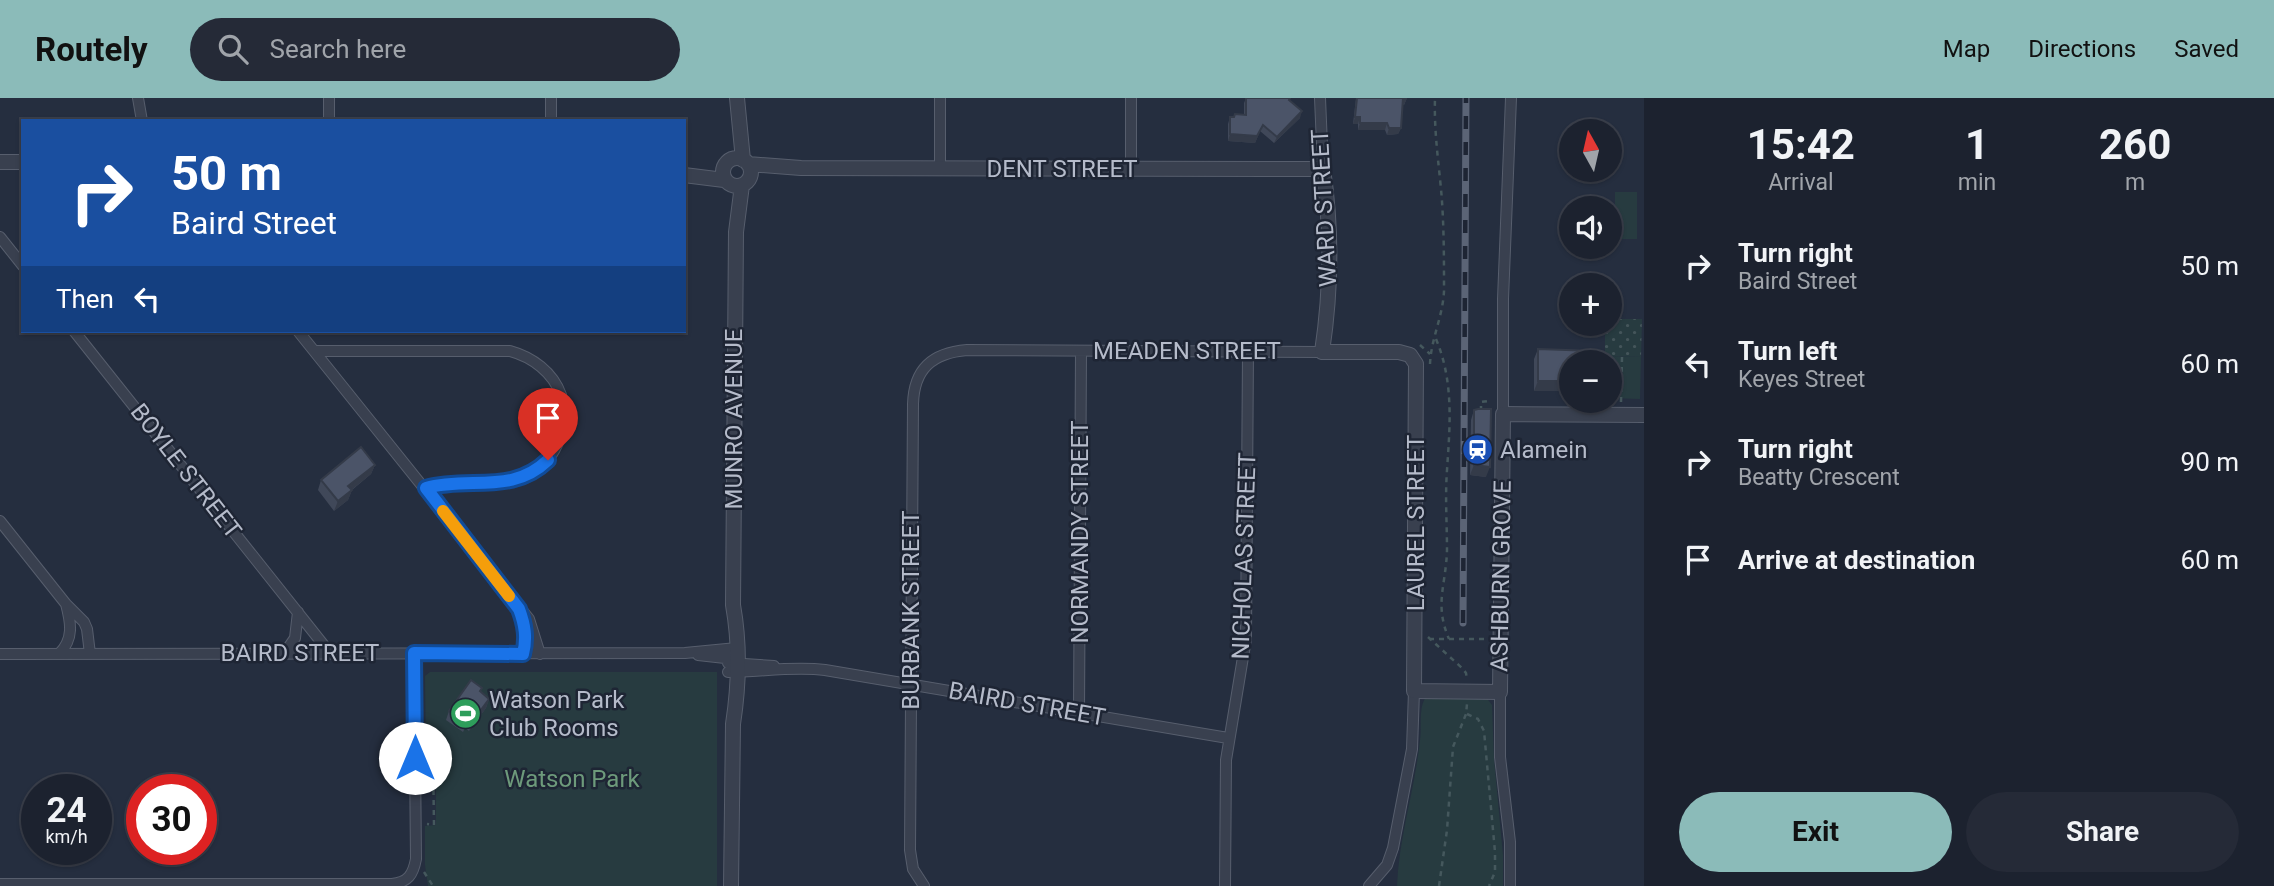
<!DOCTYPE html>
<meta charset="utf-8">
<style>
:root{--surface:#1c222f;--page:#252a37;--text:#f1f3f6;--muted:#a0a4aa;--line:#3a3f4b;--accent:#8bbbb9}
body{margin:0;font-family:Roboto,sans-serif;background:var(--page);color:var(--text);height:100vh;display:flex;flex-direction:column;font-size:26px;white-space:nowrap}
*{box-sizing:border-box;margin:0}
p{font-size:23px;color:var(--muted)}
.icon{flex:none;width:38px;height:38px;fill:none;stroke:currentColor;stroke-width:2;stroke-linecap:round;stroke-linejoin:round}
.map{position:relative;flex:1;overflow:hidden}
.details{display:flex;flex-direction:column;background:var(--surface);width:630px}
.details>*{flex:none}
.top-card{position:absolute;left:21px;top:21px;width:665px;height:214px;border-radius:0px;box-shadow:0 2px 5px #0004,0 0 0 2px var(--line);background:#1a4fa0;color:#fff;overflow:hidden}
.needle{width:46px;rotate:352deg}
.buttons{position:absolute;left:1559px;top:21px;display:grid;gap:14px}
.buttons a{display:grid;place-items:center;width:63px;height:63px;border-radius:50%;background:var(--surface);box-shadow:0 2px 5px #0004,0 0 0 2px var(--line);font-size:35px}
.speed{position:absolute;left:21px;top:676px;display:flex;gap:14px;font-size:35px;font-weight:700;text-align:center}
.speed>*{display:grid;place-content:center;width:91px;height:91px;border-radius:50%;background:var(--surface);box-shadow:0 2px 5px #0004,0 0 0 2px var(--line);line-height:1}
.speed small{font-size:18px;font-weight:400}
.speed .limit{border:10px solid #d22;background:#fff;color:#111}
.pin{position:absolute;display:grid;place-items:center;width:60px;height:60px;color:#fff;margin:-72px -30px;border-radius:50% 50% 50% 0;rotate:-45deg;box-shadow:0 0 7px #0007}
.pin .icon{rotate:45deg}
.me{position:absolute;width:77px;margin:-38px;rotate:0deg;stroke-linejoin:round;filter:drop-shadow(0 0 5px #0008)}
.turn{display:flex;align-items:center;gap:24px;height:147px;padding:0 35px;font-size:32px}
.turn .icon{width:91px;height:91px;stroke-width:2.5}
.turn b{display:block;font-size:49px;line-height:60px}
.then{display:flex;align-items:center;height:66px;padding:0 35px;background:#0003;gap:14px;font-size:26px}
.eta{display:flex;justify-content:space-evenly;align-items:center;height:119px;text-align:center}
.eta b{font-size:42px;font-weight:700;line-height:49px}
.action{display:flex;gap:14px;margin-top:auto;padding:14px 35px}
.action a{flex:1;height:80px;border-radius:42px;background:var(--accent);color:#111;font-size:28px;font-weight:700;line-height:80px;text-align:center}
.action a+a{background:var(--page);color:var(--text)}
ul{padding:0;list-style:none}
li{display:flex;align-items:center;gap:21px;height:98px;padding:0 35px}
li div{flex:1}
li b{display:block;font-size:26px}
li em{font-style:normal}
header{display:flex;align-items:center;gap:42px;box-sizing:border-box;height:98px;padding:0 35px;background:var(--accent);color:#111}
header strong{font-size:33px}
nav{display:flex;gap:38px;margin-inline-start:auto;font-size:24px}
.search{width:490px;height:63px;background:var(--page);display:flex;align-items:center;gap:18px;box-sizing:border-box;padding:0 24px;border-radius:38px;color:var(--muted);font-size:26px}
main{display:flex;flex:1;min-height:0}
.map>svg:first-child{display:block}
.grass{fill:url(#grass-dots)}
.park{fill:#273b40}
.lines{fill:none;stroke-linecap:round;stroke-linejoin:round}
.minor-casing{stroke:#575e6d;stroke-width:12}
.tertiary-casing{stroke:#575e6d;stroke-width:16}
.path{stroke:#45585d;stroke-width:2.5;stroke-dasharray:5 5;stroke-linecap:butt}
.minor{stroke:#39404f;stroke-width:10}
.tertiary{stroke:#39404f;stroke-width:14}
.rail-casing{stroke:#5b6476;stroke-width:7}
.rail{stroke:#1e2534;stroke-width:4.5;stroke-dasharray:13;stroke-linecap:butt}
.wall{fill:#404859}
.shaded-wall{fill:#343b49}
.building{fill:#4b5468;stroke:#343b49;stroke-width:2}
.route-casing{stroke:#114b97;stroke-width:18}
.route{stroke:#1a73e8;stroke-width:12}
.slow{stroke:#f59e0b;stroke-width:12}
.labels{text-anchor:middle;stroke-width:5;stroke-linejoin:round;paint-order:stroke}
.street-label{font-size:24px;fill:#b5bbca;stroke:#1e2534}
.poi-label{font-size:24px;fill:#b5bbca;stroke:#1e2534;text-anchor:start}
.park-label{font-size:24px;fill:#6d9a7b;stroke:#1e2534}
</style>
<header>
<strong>Routely</strong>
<div class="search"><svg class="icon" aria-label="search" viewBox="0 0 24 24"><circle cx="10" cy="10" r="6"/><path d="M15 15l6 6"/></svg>Search here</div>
<nav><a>Map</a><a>Directions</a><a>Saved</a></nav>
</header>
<main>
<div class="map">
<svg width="1644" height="788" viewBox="0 0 1644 788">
<defs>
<pattern id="grass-dots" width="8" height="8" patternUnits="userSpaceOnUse" patternTransform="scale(1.75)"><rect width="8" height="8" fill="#273b40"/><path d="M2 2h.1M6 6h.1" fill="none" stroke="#44555a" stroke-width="1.8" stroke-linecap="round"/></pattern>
</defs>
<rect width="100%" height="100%" fill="#252e3f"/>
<path class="grass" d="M1610 221H1642L1641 259 1605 258V226H1610Z"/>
<path class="park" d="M1615 94H1637V141H1615Z
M1605 258 1641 259 1640 301 1610 300V264H1605Z
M430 574H717V788H428L425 767V728L436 727V659H426L425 578Z
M1485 598 1492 607 1494 661 1503 757V788H1397C1399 738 1415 691 1420 642 1422 629 1418 610 1426 599Z"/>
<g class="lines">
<defs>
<path id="minor" d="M138 0 142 23
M329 0V23
M551 0V23
M1320 0 1323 71
M940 70V0
M1131 71V0
M0 139 23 168
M74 233 330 555
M298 233 529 521 540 556
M314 253H510C532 259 553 274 561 297 565 310 564 326 560 339 540 401 474 377 426 390
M1503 316V201L1511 0
M0 423 66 506 84 524 87 531 90 556
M521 517 526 540 523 556
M0 556 685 555 737 550
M59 556C74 541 71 525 66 506
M284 556 295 540 298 514
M698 557 734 561
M728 565 774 568
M728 574C761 574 792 568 825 572L1228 640
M1500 594V659L1510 744V788
M1079 615 1081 253
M0 786H392C408 784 413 777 416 761L414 555
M924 788 913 771 910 752 913 306C914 271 932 255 967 252L1322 254
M1225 788 1226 662 1246 541 1248 253
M1369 788 1387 767 1393 750 1412 651 1414 593"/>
<path id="tertiary" d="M737 0 743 62
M723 74a14 14 0 1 1 28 0a14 14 0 1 1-28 0Z
M0 64H23
M748 66 801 70 1323 71C1332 131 1331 194 1322 254H1399L1410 257 1416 266 1414 593 1500 594 1503 316 1644 317
M684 77 724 82
M731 788 733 626C739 587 740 546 733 507L736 134 742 87"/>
</defs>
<use href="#minor" class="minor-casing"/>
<use href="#tertiary" class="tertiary-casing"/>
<path class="path" d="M1436 241C1454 284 1450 327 1447 372 1445 399 1447 426 1447 452 1446 488 1434 506 1449 541
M1420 247 1430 256
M1430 266C1431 241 1443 218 1444 193 1444 159 1444 124 1441 91 1438 60 1434 31 1435 0
M1621 304 1622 259
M1481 313V304L1488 303
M1428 539 1462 570 1466 575 1467 582
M1429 541H1489
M1467 616 1478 621 1484 633 1495 754V774L1489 788
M425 660H433L434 727 427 726
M424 774 433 788
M1439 788 1447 732 1453 649 1466 616 1467 606"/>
<use href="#minor" class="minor"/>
<use href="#tertiary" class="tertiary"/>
<defs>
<path id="rail" d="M1463 525 1466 0"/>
</defs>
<use href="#rail" class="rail-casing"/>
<use href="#rail" class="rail"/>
</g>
<path class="wall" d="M1246 0H1290L1289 2 1300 20 1274 45 1260 33 1255 45 1228 43V26L1230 19 1244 17V5Z
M1356 0H1407L1404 7H1402L1401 30 1398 36 1387 37 1385 32H1358V26H1353Z
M1538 251 1595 264 1534 293V261Z
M1474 312 1486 379 1470 377 1471 322Z
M375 367 371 376 352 392 348 402 334 413 318 392 321 382Z
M481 594 489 601 486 610 469 633 465 630 463 634 446 622 449 613Z"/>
<path class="shaded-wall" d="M1403 0H1407L1404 7H1400Z
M1302 13 1300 20 1274 45 1277 39Z
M1355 19H1360L1358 26H1353Z
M1360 25H1387L1385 32H1358Z
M1263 27 1255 45 1228 43 1230 36Z
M1389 30H1401L1398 36 1387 37Z
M1538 283H1572V293H1534Z
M375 367 371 376 345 397 348 388Z
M1474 367 1490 369 1486 379 1470 377Z
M352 392 348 402 334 413 338 403Z
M489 601 486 610 469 633 472 624Z"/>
<path class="building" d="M1246 0H1290L1289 2 1302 13 1277 39 1263 27 1257 38 1230 36V19H1234L1235 16 1246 17Z
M1357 0H1407H1403L1401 30H1389L1387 25H1360V19H1355Z
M1538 251 1595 253V264H1572V283H1538Z
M1478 311H1491L1490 369 1474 367V312Z
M361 349 375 367 348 388 352 392 338 403 321 382Z
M471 582 482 590 480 593 489 601 472 624 468 621 466 625 449 613Z"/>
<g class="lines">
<defs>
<path id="route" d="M415 660 414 555 523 556C527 540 525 527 519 511L426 390C470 378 512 397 548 362"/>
</defs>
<use href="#route" class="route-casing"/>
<use href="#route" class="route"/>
<path class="slow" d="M443 413 509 498"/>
</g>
<defs>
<symbol id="station-disc" viewBox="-11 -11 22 22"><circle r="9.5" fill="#1a4fb4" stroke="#1e2534"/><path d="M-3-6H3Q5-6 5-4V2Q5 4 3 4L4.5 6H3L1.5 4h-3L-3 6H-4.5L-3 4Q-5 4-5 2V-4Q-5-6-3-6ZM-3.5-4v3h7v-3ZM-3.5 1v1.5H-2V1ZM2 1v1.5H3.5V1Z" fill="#fff"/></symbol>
<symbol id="stadium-disc" viewBox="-11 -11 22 22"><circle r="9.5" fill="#2e9e5b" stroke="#1e2534"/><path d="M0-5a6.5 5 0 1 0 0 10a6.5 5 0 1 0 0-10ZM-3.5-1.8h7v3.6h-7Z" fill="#fff"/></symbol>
</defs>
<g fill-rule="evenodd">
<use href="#station-disc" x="1460" y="334" width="35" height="35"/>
<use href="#stadium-disc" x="448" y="598" width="35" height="35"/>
</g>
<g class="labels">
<g class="street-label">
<text x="1062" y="79">DENT STREET</text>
<text transform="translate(1324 110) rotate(-93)" y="8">WARD STREET</text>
<text x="1187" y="261">MEADEN STREET</text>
<text transform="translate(734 321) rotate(-90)" y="8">MUNRO AVENUE</text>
<text transform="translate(186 373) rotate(52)" y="8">BOYLE STREET</text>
<text transform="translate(1416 425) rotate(-90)" y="8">LAUREL STREET</text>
<text transform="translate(1080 434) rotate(-90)" y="8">NORMANDY STREET</text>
<text transform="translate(1244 458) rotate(-88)" y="8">NICHOLAS STREET</text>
<text transform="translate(1501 478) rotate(-89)" y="8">ASHBURN GROVE</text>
<text transform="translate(911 512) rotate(-90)" y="8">BURBANK STREET</text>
<text x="300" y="563">BAIRD STREET</text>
<text transform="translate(1027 606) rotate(10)" y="8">BAIRD STREET</text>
</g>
<g class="poi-label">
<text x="1500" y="360">Alamein</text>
<text x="489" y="610">Watson Park<tspan x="489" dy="28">Club Rooms</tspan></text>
</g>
<g class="park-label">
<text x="572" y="689">Watson Park</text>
</g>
</g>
</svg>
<div class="buttons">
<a><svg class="needle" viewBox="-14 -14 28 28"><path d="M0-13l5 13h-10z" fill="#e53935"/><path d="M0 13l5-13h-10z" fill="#a0a4aa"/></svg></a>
<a><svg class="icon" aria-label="sound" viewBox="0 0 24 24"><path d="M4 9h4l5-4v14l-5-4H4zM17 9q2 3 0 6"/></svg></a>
<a>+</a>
<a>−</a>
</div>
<div class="speed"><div>24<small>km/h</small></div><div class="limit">30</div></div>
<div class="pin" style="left:548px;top:362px;background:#d93025"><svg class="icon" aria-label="arrive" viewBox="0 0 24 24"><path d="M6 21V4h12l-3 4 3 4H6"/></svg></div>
<svg class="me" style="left:415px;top:660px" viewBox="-20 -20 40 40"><circle r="19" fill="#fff"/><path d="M0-13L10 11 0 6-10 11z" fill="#1a73e8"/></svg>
<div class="top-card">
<div class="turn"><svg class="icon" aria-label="right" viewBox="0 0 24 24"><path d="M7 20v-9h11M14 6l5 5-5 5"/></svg><div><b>50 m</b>Baird Street</div></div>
<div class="then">Then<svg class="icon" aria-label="left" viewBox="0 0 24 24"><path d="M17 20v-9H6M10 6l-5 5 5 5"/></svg></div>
</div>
</div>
<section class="details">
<div class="eta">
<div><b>15:42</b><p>Arrival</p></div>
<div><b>1</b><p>min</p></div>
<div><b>260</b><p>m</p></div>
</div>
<ul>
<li><svg class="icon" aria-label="right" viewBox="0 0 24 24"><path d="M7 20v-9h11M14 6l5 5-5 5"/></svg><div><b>Turn right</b><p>Baird Street</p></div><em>50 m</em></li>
<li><svg class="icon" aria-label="left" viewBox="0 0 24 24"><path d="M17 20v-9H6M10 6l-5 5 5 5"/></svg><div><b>Turn left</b><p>Keyes Street</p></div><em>60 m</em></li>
<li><svg class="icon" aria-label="right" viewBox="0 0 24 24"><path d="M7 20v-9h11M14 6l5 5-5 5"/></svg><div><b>Turn right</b><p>Beatty Crescent</p></div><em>90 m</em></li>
<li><svg class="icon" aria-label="arrive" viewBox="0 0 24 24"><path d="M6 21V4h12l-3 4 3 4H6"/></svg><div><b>Arrive at destination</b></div><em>60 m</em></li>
</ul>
<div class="action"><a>Exit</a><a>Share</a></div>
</section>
</main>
